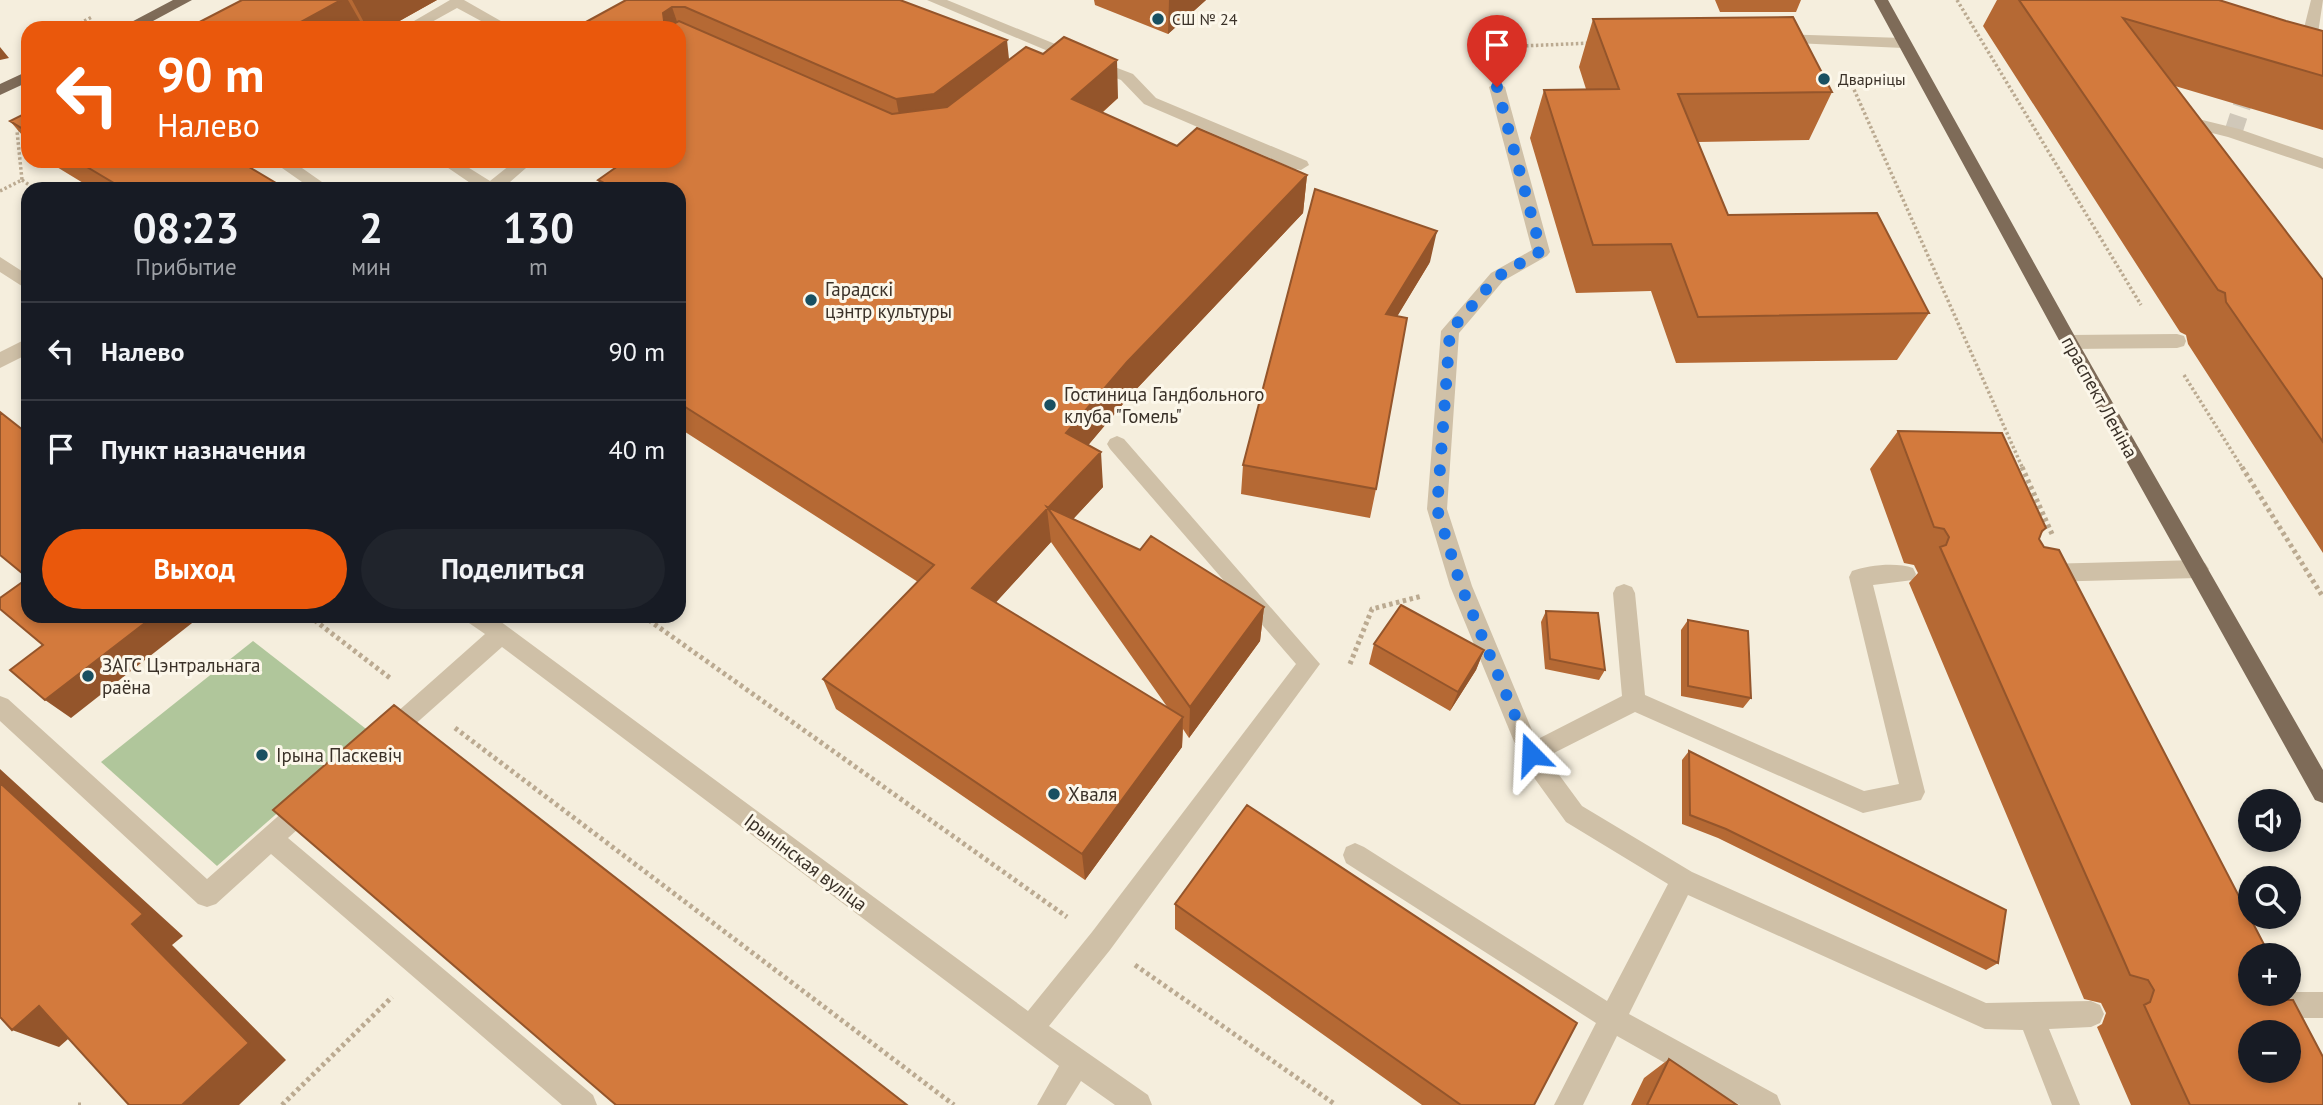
<!DOCTYPE html>
<html lang="ru">
<meta charset="utf-8">
<style>
:root{--surface:#171b24;--page:#20242c;--text:#f1f3f6;--muted:#9ea1a6;--line:#363941;--accent:#ea580c}
body{margin:0;font-family:"PT Sans",sans-serif;background:var(--page);color:var(--text);height:100vh;display:flex;flex-direction:column;font-size:26px;white-space:nowrap}
*{box-sizing:border-box;margin:0}
p{font-size:23px;color:var(--muted)}
.icon{flex:none;width:38px;height:38px;fill:none;stroke:currentColor;stroke-width:2;stroke-linecap:round;stroke-linejoin:round}
.map{position:relative;flex:1;overflow:hidden}
.sheet{position:absolute;left:21px;top:182px;width:665px;height:441px;display:flex;flex-direction:column;background:var(--surface);border-radius:21px;box-shadow:0 4px 10px #0003}
.sheet>*{flex:none}
.hud{position:absolute;left:21px;top:21px;width:665px;height:147px;border-radius:21px;box-shadow:0 4px 10px #0003;background:#ea580c;color:#fff;overflow:hidden}
.tools{position:absolute;left:2238px;top:789px;display:grid;gap:14px}
.tools a{display:grid;place-items:center;width:63px;height:63px;border-radius:50%;background:var(--surface);box-shadow:0 4px 10px #0003;font-size:35px}
.pin{position:absolute;display:grid;place-items:center;width:60px;height:60px;color:#fff;margin:-72px -30px;border-radius:50% 50% 50% 0;rotate:-45deg;box-shadow:0 0 7px #0007}
.pin .icon{rotate:45deg}
.me{position:absolute;width:77px;margin:-38px;rotate:339deg;stroke-linejoin:round;filter:drop-shadow(0 0 5px #0008)}
.turn{display:flex;align-items:center;gap:24px;height:147px;padding:0 21px;font-size:32px}
.turn .icon{width:91px;height:91px;stroke-width:2.5}
.turn b{display:block;font-size:49px;line-height:60px}
.eta{display:flex;justify-content:space-evenly;align-items:center;height:119px;text-align:center}
.eta b{font-size:42px;font-weight:700;line-height:49px}
.cta{display:flex;gap:14px;margin-top:auto;padding:14px 21px}
.cta a{flex:1;height:80px;border-radius:42px;background:var(--accent);color:#fff;font-size:28px;font-weight:700;line-height:80px;text-align:center}
.cta a+a{background:var(--page);color:var(--text)}
ul{padding:0;list-style:none}
li{display:flex;align-items:center;gap:21px;height:98px;padding:0 21px;border-top:2px solid var(--line)}
li div{flex:1}
li b{display:block;font-size:26px}
li em{font-style:normal}
.map>svg:first-child{display:block}
.green{fill:#b0c69b}
.lines{fill:none;stroke-linecap:round;stroke-linejoin:round}
.minor-tunnel{stroke:#d0c8b9;stroke-width:18;stroke-dasharray:18 9;stroke-linecap:butt}
.path-far1{stroke:#bbaa91;stroke-width:3.5;stroke-dasharray:2.5 2.5;stroke-linecap:butt}
.path{stroke:#bbaa91;stroke-width:5;stroke-dasharray:3.5 3.5;stroke-linecap:butt}
.minor{fill:#cfc0a7;fill-rule:evenodd}
.major{fill:#7e6b58;fill-rule:evenodd}
.wall{fill:#b56934;fill-rule:evenodd}
.shaded-wall{fill:#94552b}
.building{fill:#d37a3d;stroke:#94552b;stroke-width:2;fill-rule:evenodd}
.route{stroke:#1a73e8;stroke-width:12;stroke-dasharray:0 21.6}
.poi-dot{fill:#195061;stroke:#fcf7ea;stroke-width:2.5}
.labels{text-anchor:middle;stroke-width:6;stroke-linejoin:round;paint-order:stroke}
.far-poi-label{font-size:16px;fill:#3a3128;stroke:#fcf7ea;text-anchor:start}
.poi-label{font-size:19px;fill:#3a3128;stroke:#fcf7ea;text-anchor:start}
.street-label{font-size:19px;fill:#3a3128;stroke:#fcf7ea}
</style>
<div class="map">
<svg width="2323" height="1105" viewBox="0 0 2323 1105">
<rect width="100%" height="100%" fill="#f5eedd"/>
<path class="green" d="M253 641 370 732 217 866 101 762Z"/>
<g class="lines">
<path class="minor-tunnel" d="M2233 133 2250 81"/>
<path class="path-far1" d="M1957 0 2141 305
M71 28 92 17
M1514 60 1522 46 1592 43
M1848 76 2023 469
M22 180 35 189
M0 191 22 180 17 131 28 126
M2184 375 2243 469"/>
<path class="path" d="M2022 467 2052 534
M2242 467 2323 597
M309 616 390 678
M643 616 1067 917
M1350 664 1372 609 1422 596
M455 728 954 1105
M1135 965 1336 1105
M78 1105H81
M282 1105 392 997"/>
<path class="minor" d="M450 0H464L513 28H494L457 8 421 28H402Z
M927 0H947L1065 48 1068 51 1060 56 1055 54Z
M2311 0H2323L2317 40 2309 45 2301 40Z
M1776 34 1903 38 1911 43 1903 48 1771 42 1768 39Z
M1091 58 1133 74 1156 98 1307 161 1309 165 1301 170 1295 169 1144 104 1121 80 1086 66 1083 63Z
M1497 82 1505 87 1550 252 1547 256 1503 281 1459 333 1447 509 1472 586 1536 740 1622 696 1613 593 1616 587 1624 584 1632 587 1635 593 1645 695 1864 791 1899 784 1849 577 1852 571C1868 565 1897 562 1913 568L1916 574 1913 580 1873 585 1925 792 1921 800 1863 813 1635 712 1546 757 1582 806 1692 872 1986 1003 2091 1001 2100 1005 2104 1014 2100 1023 2091 1027 2049 1029 2080 1105H2052L2023 1030 1985 1029 1688 895 1629 1014 1777 1095 1781 1105H1740L1617 1036 1583 1105H1554L1596 1023 1346 863 1343 855 1346 847 1355 843 1364 847 1607 1001 1668 884 1566 822 1522 761 1450 586 1427 509 1441 331 1491 273 1532 250 1489 87Z
M2178 114 2239 129 2323 158V169L2228 137 2172 123 2170 119 2172 115Z
M272 161H292L332 189H312Z
M438 161H458L490 181 515 161H534L502 189H479Z
M0 257 28 275V290L0 272Z
M2177 334 2184 336 2186 341 2184 346 2177 348 2069 349 2062 347 2060 342 2062 337 2069 335Z
M28 338V354L0 368V352Z
M1117 436 1124 439 1320 664 1110 950 1049 1026 1148 1095 1152 1105H1115L1081 1081 1066 1105H1037L1059 1066 502 647 394 743 386 746 378 743 374 736 378 729 485 634 469 623 466 616H493L1028 1011 1092 932 1296 664 1110 449 1107 444 1110 439Z
M2198 560 2205 563 2209 569 2205 575 2198 578 2044 582 2036 579 2033 573 2036 567 2044 564Z
M0 696 8 699 207 879 302 795 310 792 318 795 322 803 318 811 288 838 593 1095 597 1105H562L271 854 216 904 207 907 198 904 0 721Z
M2289 992H2323V1018H2268L2259 1014 2255 1005 2259 996Z"/>
<path class="major" d="M173 0H192L140 28H120Z
M1874 0H1888L2078 342 2323 770V803L2315 800 2060 342Z
M28 71V82L0 95V84Z"/>
</g>
<path class="wall" d="M242 0H437L387 28H188Z
M626 0H900L1009 61 1118 98 1102 113 1177 146 1307 175 1303 213 1128 398 1088 445 1103 487 1073 519 1264 607 1260 641 1189 738 1183 729 1182 747 1085 880 836 709 823 679 918 582 679 428V189L600 184 598 180 679 161ZM1051 542 1168 708 995 603Z
M1094 0H1206L1168 34 1095 5Z
M1715 0H1801L1796 12H1720Z
M1997 0H2219L2286 21 2323 31V130L2175 86 2323 280V553L2188 344 2186 335 2180 332 1983 26Z
M1593 19 1832 92 1809 140 1698 142 1728 215 1929 313 1897 360 1676 363 1651 291 1576 293 1530 138 1544 90 1586 89 1579 67Z
M28 112V142L10 121Z
M47 161H239L286 189H93Z
M1430 262 1397 316 1376 489 1370 518 1241 494 1243 465Z
M1898 431 2046 528 2041 534 2039 539 2250 956 2323 1105H2131L2097 1027 2102 1024 2106 1013 2101 1003 2084 999 1909 583 1918 573 1914 565 1904 563 1870 469Z
M1546 611 1605 670 1599 680 1545 669 1541 622Z
M1688 620 1751 698 1743 708 1681 696V630Z
M1374 644 1484 650 1476 670 1450 711 1369 664Z
M1689 751 1998 963 1986 970 1718 838 1682 824V760Z
M1175 904 1534 1105H1422L1175 929Z
M1669 1059 1737 1105H1631L1644 1078Z"/>
<path class="shaded-wall" d="M341 0H348L364 28H290Z
M352 0H437L387 28H367Z
M1169 0H1206L1168 34Z
M672 7 685 45 665 28 663 13Z
M1007 40 1011 78 903 136 896 99Z
M0 47 9 58 0 60Z
M1117 60 1118 98 1074 137 1072 99Z
M1307 175 1303 213 1128 398 1069 468 1066 433 1127 362Z
M1437 231 1430 262 1380 345 1386 314Z
M1101 452 1103 487 1063 530 1048 508Z
M1047 509 1051 542 979 621 972 588Z
M1264 607 1260 641 1189 738 1190 707Z
M154 616H201L71 718 45 700Z
M1484 650 1476 670 1450 711 1458 692Z
M1183 717 1182 747 1085 880 1082 854Z
M0 769 183 936 172 945 286 1060 239 1105H182L132 924 0 783Z
M39 1006 84 1025 59 1047 12 1030Z"/>
<path class="building" d="M242 0H341L290 28H188Z
M626 0H900L1007 40 934 94 896 99 685 7H672L663 13 665 28 679 21 892 114 947 107 1026 47 1043 54 1064 37 1117 60 1072 99 1177 146 1197 128 1307 175 1127 362 1066 433 1101 452 972 588 1183 717 1082 854 823 679 934 565 679 403V189H592L602 182 598 180 625 161H679V28H575Z
M2019 0H2219L2286 21 2323 31V76L2123 18 2323 280V442L2226 302 2225 293 2218 290Z
M1793 17 1832 92 1678 94 1728 215 1877 213 1929 313 1698 317 1671 244 1593 245 1544 90 1619 89 1593 19Z
M28 112V132L10 121Z
M77 161H239L286 189H124Z
M1315 189 1437 231 1386 314 1407 318 1376 489 1243 465Z
M0 412 28 434V616H154L45 700 10 670 43 645 0 609V598L28 578 0 555Z
M1898 431 2002 433 2046 528 2042 531 2039 539 2044 547 2059 550 2270 956H2250V994H2273L2284 1000H2293L2323 1057V1105H2190L2144 1005 2150 1002 2154 990 2148 980 2130 975 2124 961 1940 547 1946 545 1949 537 1944 529 1934 527ZM2250 1032H2289V1071H2250Z
M1047 507 1140 550 1151 536 1264 607 1190 707Z
M1401 605 1484 650 1458 692 1374 644Z
M1546 611 1598 613 1605 670 1550 659Z
M1688 620 1748 631 1751 698 1688 686Z
M394 705 907 1105H616L273 810Z
M1689 751 2006 910 1998 963 1726 829 1690 815Z
M0 783 143 914 132 924 249 1043 182 1105H129L39 1006 12 1030 0 1017Z
M1247 805 1577 1023 1534 1105H1461L1175 904Z
M1669 1059 1737 1105H1647Z"/>
<g class="lines">
<path class="route" d="M1497 87 1541 251 1497 277 1450 331 1437 509 1461 586 1531 754"/>
</g>
<g class="poi-dot">
<circle cx="1158" cy="19" r="7"/>
<circle cx="1824" cy="79" r="7"/>
<circle cx="811" cy="300" r="7"/>
<circle cx="1050" cy="405" r="7"/>
<circle cx="88" cy="676" r="7"/>
<circle cx="262" cy="755" r="7"/>
<circle cx="1054" cy="794" r="7"/>
</g>
<g class="labels">
<g class="far-poi-label">
<text x="1172" y="25">СШ № 24</text>
<text x="1838" y="85">Дварніцы</text>
</g>
<g class="poi-label">
<text x="825" y="296">Гарадскі<tspan x="825" dy="22">цэнтр культуры</tspan></text>
<text x="1064" y="401">Гостиница Гандбольного<tspan x="1064" dy="22">клуба "Гомель"</tspan></text>
<text x="102" y="672">ЗАГС Цэнтральнага<tspan x="102" dy="22">раёна</tspan></text>
<text x="276" y="762">Ірына Паскевіч</text>
<text x="1068" y="801">Хваля</text>
</g>
<g class="street-label">
<text transform="translate(2100 397) rotate(61)" y="7">праспект Леніна</text>
<text transform="translate(806 862) rotate(37)" y="7">Ірынінская вуліца</text>
</g>
</g>
</svg>
<div class="tools">
<a><svg class="icon" aria-label="sound" viewBox="0 0 24 24"><path d="M4 9h4l5-4v14l-5-4H4zM17 9q2 3 0 6"/></svg></a>
<a><svg class="icon" aria-label="search" viewBox="0 0 24 24"><circle cx="10" cy="10" r="6"/><path d="M15 15l6 6"/></svg></a>
<a>+</a>
<a>−</a>
</div>
<div class="pin" style="left:1497px;top:87px;background:#d93025"><svg class="icon" aria-label="arrive" viewBox="0 0 24 24"><path d="M6 21V4h12l-3 4 3 4H6"/></svg></div>
<svg class="me" style="left:1531px;top:754px" viewBox="-20 -20 40 40"><path d="M0-17L14 15 0 8-14 15z" fill="#1a73e8" stroke="#fff" stroke-width="4"/></svg>
<div class="hud">
<div class="turn"><svg class="icon" aria-label="left" viewBox="0 0 24 24"><path d="M17 20v-9H6M10 6l-5 5 5 5"/></svg><div><b>90 m</b>Налево</div></div>
</div>
<section class="sheet">
<div class="eta">
<div><b>08:23</b><p>Прибытие</p></div>
<div><b>2</b><p>мин</p></div>
<div><b>130</b><p>m</p></div>
</div>
<ul>
<li><svg class="icon" aria-label="left" viewBox="0 0 24 24"><path d="M17 20v-9H6M10 6l-5 5 5 5"/></svg><div><b>Налево</b></div><em>90 m</em></li>
<li><svg class="icon" aria-label="arrive" viewBox="0 0 24 24"><path d="M6 21V4h12l-3 4 3 4H6"/></svg><div><b>Пункт назначения</b></div><em>40 m</em></li>
</ul>
<div class="cta"><a>Выход</a><a>Поделиться</a></div>
</section>
</div>
